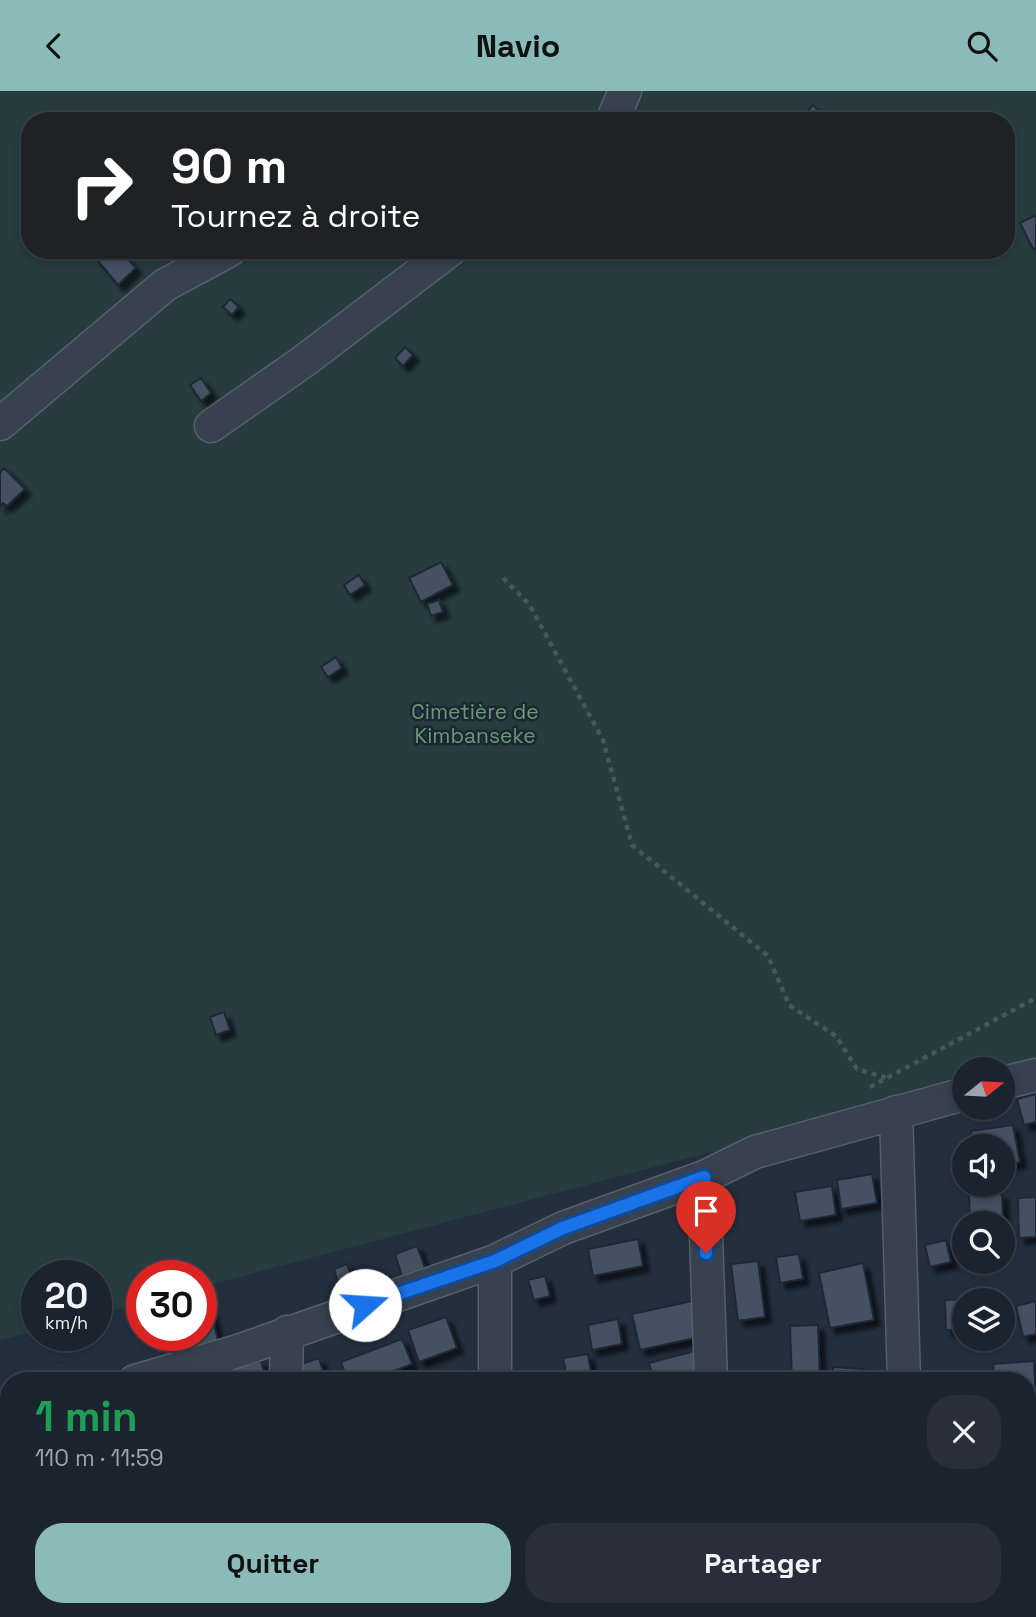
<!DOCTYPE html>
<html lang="fr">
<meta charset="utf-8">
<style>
:root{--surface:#1b232e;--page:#282f3a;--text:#f1f3f6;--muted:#a0a4aa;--line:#39404a;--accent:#8bbbb9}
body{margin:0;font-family:"Space Grotesk",sans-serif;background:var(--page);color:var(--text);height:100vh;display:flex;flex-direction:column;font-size:26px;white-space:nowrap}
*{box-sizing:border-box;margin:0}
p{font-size:23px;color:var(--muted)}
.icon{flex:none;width:38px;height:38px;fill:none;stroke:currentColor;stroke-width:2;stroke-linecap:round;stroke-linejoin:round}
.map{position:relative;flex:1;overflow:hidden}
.drawer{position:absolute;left:0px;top:1281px;width:1036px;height:245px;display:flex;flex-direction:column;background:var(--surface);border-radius:28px 28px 0 0;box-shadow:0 4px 10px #0003,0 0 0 2px var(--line)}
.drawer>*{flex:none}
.hud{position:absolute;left:21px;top:21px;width:994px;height:147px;border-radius:28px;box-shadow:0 4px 10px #0003,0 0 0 2px var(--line);background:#202124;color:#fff;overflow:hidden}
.needle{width:46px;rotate:72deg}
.tools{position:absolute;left:952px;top:966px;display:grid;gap:14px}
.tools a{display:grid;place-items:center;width:63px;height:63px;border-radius:50%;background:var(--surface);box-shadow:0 4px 10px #0003,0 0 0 2px var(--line);font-size:35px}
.speed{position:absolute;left:21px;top:1169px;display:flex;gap:14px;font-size:35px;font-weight:700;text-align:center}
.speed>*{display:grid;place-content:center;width:91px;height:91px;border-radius:50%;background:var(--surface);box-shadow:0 4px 10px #0003,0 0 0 2px var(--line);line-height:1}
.speed small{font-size:18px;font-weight:400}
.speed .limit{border:10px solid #d22;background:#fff;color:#111}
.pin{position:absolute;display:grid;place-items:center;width:60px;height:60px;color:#fff;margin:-72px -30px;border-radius:50% 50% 50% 0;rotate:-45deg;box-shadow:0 0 7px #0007}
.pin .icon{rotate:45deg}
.me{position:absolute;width:77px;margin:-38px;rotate:71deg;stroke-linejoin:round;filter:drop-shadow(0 0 5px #0008)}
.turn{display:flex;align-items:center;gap:24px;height:147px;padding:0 35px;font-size:32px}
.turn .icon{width:91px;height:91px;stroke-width:2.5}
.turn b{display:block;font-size:49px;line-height:60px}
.round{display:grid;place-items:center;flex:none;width:74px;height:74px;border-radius:28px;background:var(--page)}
.summary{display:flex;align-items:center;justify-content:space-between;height:119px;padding:0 35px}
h1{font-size:42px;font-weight:800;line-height:52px;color:#1e9e55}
.button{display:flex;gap:14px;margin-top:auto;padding:14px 35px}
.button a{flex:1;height:80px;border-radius:28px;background:var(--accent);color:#111;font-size:28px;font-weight:800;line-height:80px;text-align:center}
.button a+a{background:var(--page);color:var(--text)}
header{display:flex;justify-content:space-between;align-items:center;height:91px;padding:0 35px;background:var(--accent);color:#111;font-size:32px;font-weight:800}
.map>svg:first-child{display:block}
.green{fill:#263c3f;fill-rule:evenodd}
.building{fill:#455162;stroke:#1f2835;stroke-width:2;filter:url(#shadow)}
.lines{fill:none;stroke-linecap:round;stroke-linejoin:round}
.minor-casing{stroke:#565f6c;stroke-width:35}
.path{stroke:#44595c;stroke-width:4.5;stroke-dasharray:5 5;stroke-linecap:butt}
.minor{stroke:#38414e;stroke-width:32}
.route-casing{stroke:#114b97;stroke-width:18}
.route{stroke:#1a73e8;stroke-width:12}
.labels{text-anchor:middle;stroke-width:5;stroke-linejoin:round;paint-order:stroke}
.park-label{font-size:21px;fill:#6b9a76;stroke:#1d2633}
</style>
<header><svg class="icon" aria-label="back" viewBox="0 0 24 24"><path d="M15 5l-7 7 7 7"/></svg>Navio<svg class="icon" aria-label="search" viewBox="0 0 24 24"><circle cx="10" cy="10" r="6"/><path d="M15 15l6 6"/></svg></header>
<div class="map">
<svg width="1036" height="1526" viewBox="0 0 1036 1526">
<defs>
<filter id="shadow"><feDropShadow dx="6" dy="6" stdDeviation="2" flood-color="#0009"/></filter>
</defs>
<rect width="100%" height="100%" fill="#242f3e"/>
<path class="green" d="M0 0H1036V975L964 978V994L201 1196V1185H142V1212L96 1224V1185H37V1240L0 1249ZM30 30H1006V159H30Z"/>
<path class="building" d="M813 14 829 30H805L802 26Z
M1036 124V157L1033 158 1020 132Z
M102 159H119L136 177 118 194 94 165Z
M230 208 239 216 232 224 223 216Z
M405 256 413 264 403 275 395 267Z
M201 287 211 302 201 310 190 294Z
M4 377 25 398 7 415 3 412 0 416V382Z
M441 471 453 494 421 511 409 487Z
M359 484 365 494 350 504 344 494Z
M439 509 443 521 431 525 427 513Z
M336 566 342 577 328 586 321 576Z
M224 921 230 939 216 944 210 926Z
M1036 1003V1031L1024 1034 1017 1008Z
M1013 1034 1020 1071 1003 1074V1055H973L971 1040Z
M872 1083 877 1112 841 1118 837 1089Z
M832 1095 836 1124 800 1130 795 1101Z
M1002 1103 1004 1146 1003 1132H970L969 1104Z
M1036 1106V1146L1019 1147 1018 1107Z
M638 1148 643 1175 593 1185 588 1158Z
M946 1149 951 1171 930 1176 925 1154Z
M417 1155 425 1177 402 1185 395 1163Z
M799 1163 803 1188 780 1192 776 1166Z
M758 1170 765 1226 738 1230 731 1173Z
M863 1172 874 1229 830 1237 819 1182Z
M347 1173 354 1194 340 1198 334 1178Z
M545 1185 550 1205 534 1209 528 1189Z
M973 1208 964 1209V1238L946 1239 945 1209Z
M697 1209 704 1245 640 1259 632 1223Z
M1036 1210V1243L1023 1246 1016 1215Z
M211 1219 220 1259 188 1265 184 1244H201V1221Z
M446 1226 457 1257 419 1271 408 1239Z
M618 1228 622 1253 592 1259 588 1234Z
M818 1234 820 1290H792L790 1235Z
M402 1248 412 1273 369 1290H348L341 1271Z
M695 1260 701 1282 675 1290H654L649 1272Z
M588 1263 592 1288 568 1290 563 1267Z
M319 1267 326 1290H304L298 1274Z
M261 1270 267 1290H233L230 1279Z
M1034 1270 1036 1311H1027V1290H995L993 1273Z
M833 1276 864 1278V1290H832Z
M476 1279 478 1290H420V1287Z
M518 1280H551V1290H518Z
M0 1411H9V1445H0Z
M9 1451V1472H0V1452Z
M4 1509H9V1517H40V1526H4Z
M141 1517H162L160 1526H140Z
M195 1517H233L234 1526H196Z
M306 1517H337V1526H305Z
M361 1518 405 1526H359Z
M688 1518 689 1526H654V1525Z"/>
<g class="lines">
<defs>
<path id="minor" d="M612 30 625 0
M0 333 165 194 230 159
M211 335 304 270 450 159
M1003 992 1036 984
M896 1021 904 1290
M704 1086 711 1290
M495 1170V1290
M135 1290 238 1260 495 1170 563 1137 704 1086 755 1061 964 1003
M286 1290 287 1241
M0 1328 9 1326
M496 1517V1526
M718 1517 719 1526
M914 1517V1526
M83 1526V1517
M278 1526 279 1517"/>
</defs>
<use href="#minor" class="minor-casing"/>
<path class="path" d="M503 487 529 513 603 649 632 754 768 865 789 914 836 945 857 978 887 987
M870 996 1036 907"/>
<use href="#minor" class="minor"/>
</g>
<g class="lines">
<defs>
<path id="route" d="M365 1214 495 1170 563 1137 704 1086 706 1162"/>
</defs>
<use href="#route" class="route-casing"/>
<use href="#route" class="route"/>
</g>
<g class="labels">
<g class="park-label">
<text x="475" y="628">Cimetière de<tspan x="475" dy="24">Kimbanseke</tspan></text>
</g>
</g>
</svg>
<div class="tools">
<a><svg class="needle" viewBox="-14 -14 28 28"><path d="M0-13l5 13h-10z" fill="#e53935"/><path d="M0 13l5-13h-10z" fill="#a0a4aa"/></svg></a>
<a><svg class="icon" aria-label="sound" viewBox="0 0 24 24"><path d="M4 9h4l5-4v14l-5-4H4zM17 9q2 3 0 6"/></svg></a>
<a><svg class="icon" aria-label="search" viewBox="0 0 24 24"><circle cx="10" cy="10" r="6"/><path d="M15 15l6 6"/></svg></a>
<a><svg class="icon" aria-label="layers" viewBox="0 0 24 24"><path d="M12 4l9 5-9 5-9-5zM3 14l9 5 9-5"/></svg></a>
</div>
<div class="speed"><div>20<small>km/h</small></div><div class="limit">30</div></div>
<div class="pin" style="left:706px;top:1162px;background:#d93025"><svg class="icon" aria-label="arrive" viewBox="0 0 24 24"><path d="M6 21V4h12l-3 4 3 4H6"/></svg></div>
<svg class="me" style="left:365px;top:1214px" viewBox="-20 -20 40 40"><circle r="19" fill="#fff"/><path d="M0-13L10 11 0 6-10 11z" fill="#1a73e8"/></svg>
<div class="hud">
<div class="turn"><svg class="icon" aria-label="right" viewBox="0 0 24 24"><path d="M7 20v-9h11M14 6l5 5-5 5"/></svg><div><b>90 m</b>Tournez à droite</div></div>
</div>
<section class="drawer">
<div class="summary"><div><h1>1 min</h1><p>110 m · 11:59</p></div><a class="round"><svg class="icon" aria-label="close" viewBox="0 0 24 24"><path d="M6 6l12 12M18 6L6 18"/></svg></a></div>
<div class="button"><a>Quitter</a><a>Partager</a></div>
</section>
</div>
